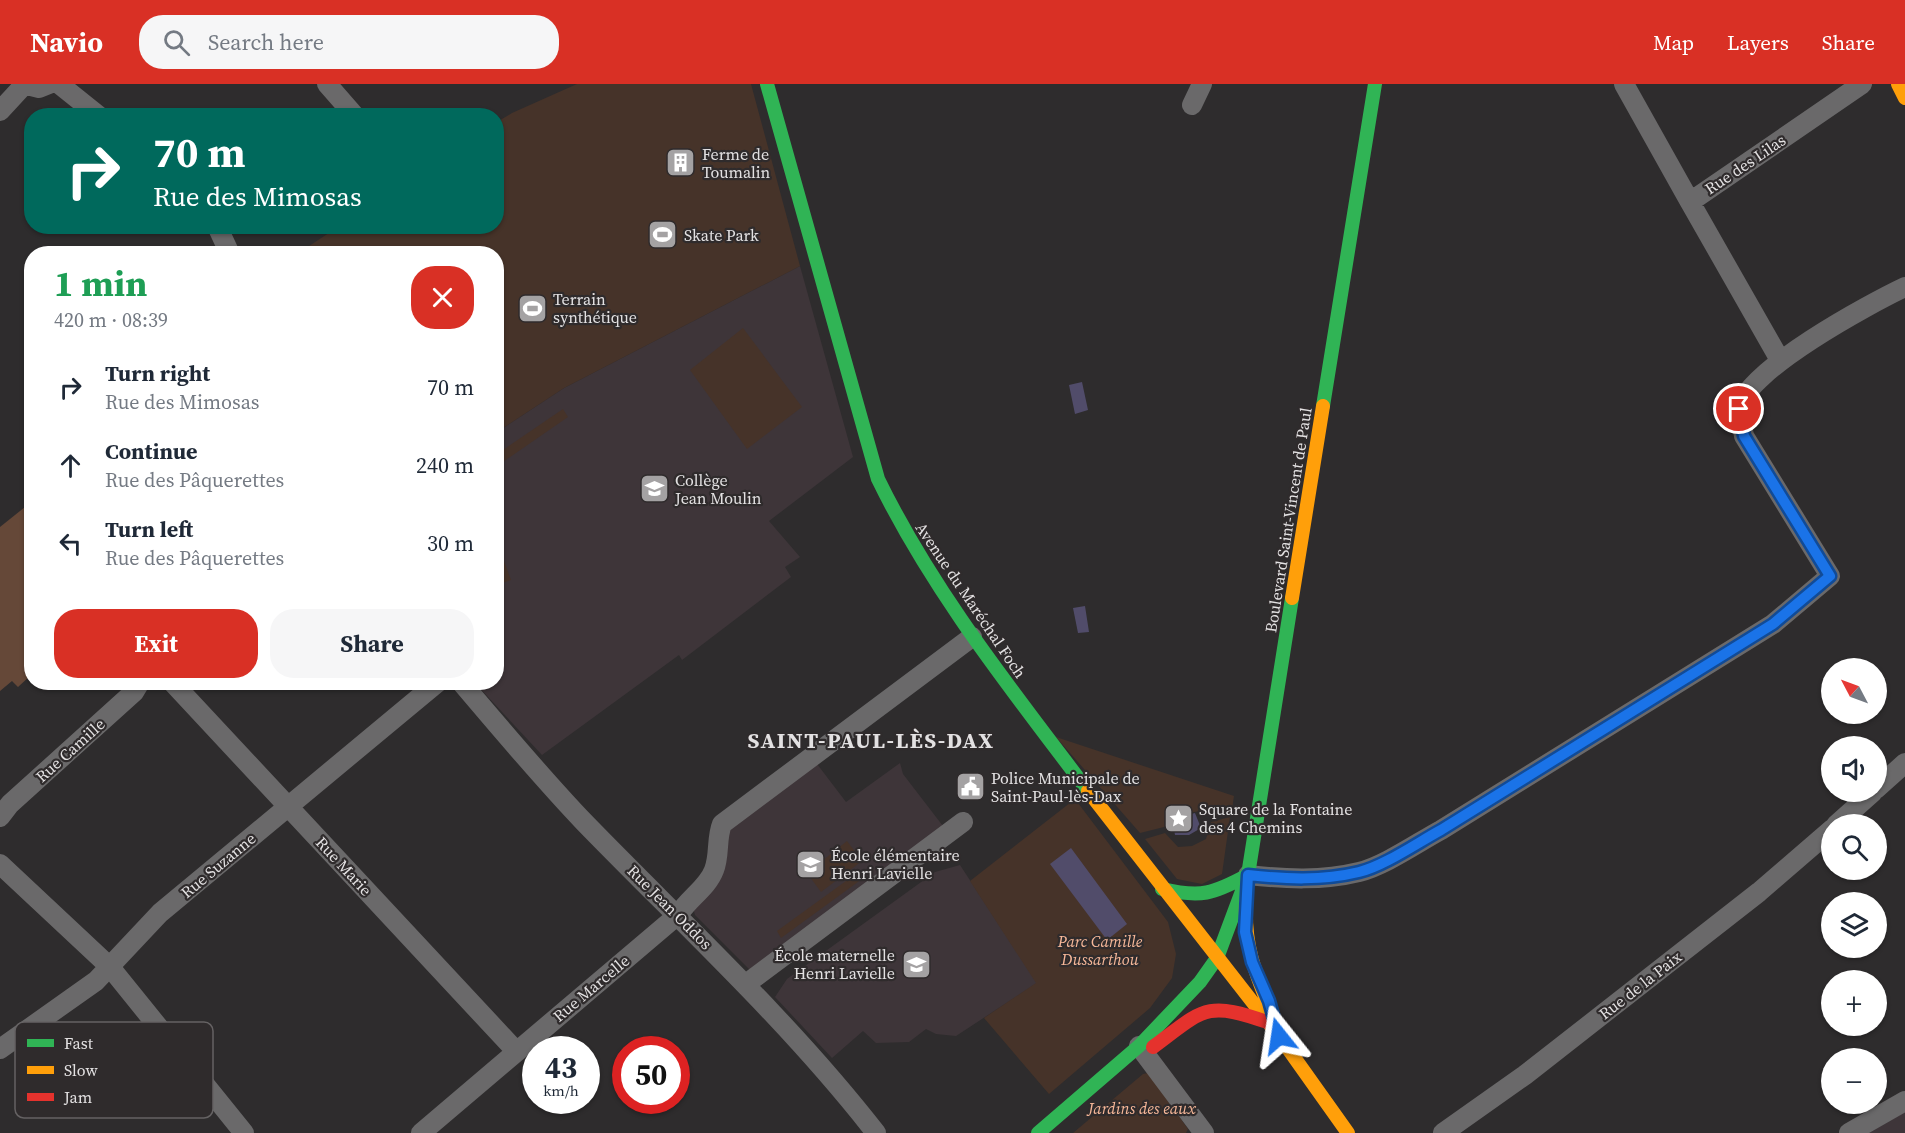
<!DOCTYPE html>
<meta charset="utf-8">
<style>
:root{--surface:#fff;--page:#f6f6f7;--text:#1f2937;--muted:#747a83;--accent:#d93025}
body{margin:0;font-family:"Source Serif 4",serif;background:var(--page);color:var(--text);height:100vh;display:flex;flex-direction:column;font-size:22px;white-space:nowrap}
*{box-sizing:border-box;margin:0}
p{font-size:20px;color:var(--muted)}
.icon{flex:none;width:33px;height:33px;fill:none;stroke:currentColor;stroke-width:2;stroke-linecap:round;stroke-linejoin:round}
.map{position:relative;flex:1;overflow:hidden}
.sheet{position:absolute;left:24px;top:162px;width:480px;height:444px;display:flex;flex-direction:column;background:var(--surface);border-radius:24px;box-shadow:0 2px 4px #0004}
.sheet>*{flex:none}
.banner{position:absolute;left:24px;top:24px;width:480px;height:126px;border-radius:24px;box-shadow:0 2px 4px #0004;background:#00695c;color:#fff;overflow:hidden}
.needle{width:39px;rotate:311deg}
.tools{position:absolute;left:1821px;top:574px;display:grid;gap:12px}
.tools a{display:grid;place-items:center;width:66px;height:66px;border-radius:50%;background:var(--surface);box-shadow:0 2px 4px #0004;font-size:30px}
.speed{position:absolute;left:522px;top:952px;display:flex;gap:12px;font-size:30px;font-weight:700;text-align:center}
.speed>*{display:grid;place-content:center;width:78px;height:78px;border-radius:50%;background:var(--surface);box-shadow:0 2px 4px #0004;line-height:1}
.speed small{font-size:15px;font-weight:400}
.speed .limit{border:9px solid #d22;background:#fff;color:#111}
.pin{position:absolute;display:grid;place-items:center;width:51px;height:51px;color:#fff;margin:-26px;border:3px solid #fff;border-radius:50%;box-shadow:0 2px 6px #0007}
.me{position:absolute;width:66px;margin:-33px;rotate:345deg;stroke-linejoin:round;filter:drop-shadow(0 0 4px #0008)}
.turn{display:flex;align-items:center;gap:21px;height:126px;padding:0 30px;font-size:27px}
.turn .icon{width:78px;height:78px;stroke-width:2.5}
.turn b{display:block;font-size:42px;line-height:51px}
.round{display:grid;place-items:center;flex:none;width:63px;height:63px;border-radius:24px;background:var(--page)}
.head{display:flex;align-items:center;justify-content:space-between;height:102px;padding:0 30px}
h1{font-size:36px;font-weight:700;line-height:45px;color:#1e9e55}
.button{display:flex;gap:12px;margin-top:auto;padding:12px 30px}
.button a{flex:1;height:69px;border-radius:24px;background:var(--accent);color:#fff;font-size:24px;font-weight:700;line-height:69px;text-align:center}
.button a+a{background:var(--page);color:var(--text)}
ul{padding:0;list-style:none}
li{display:flex;align-items:center;gap:18px;height:78px;padding:0 30px}
li div{flex:1}
li b{display:block;font-size:22px}
li em{font-style:normal}
header{display:flex;align-items:center;gap:36px;box-sizing:border-box;height:84px;padding:0 30px;background:var(--accent);color:#fff}
header strong{font-size:28px}
nav{display:flex;gap:33px;margin-inline-start:auto;font-size:21px}
.search{width:420px;height:54px;background:var(--page);display:flex;align-items:center;gap:15px;box-sizing:border-box;padding:0 21px;border-radius:24px;color:var(--muted);font-size:22px}
.map>svg:first-child{display:block}
.built{fill:#3e3539}
.green{fill:#463329}
.forest{fill:#654838}
.water{fill:#514c6a}
.lines{fill:none;stroke-linecap:round;stroke-linejoin:round}
.street{stroke:#6a696a;stroke-width:20}
.fast{stroke:#30b455;stroke-width:14}
.slow{stroke:#ff9f0a;stroke-width:14}
.jam{stroke:#e5322d;stroke-width:14}
.route-casing{stroke:#114b97;stroke-width:15}
.route{stroke:#1a73e8;stroke-width:10}
.labels{text-anchor:middle;stroke-width:4.5;stroke-linejoin:round;paint-order:stroke}
.poi-label{font-size:16px;fill:#e3e1e2;stroke:#2f2b2c;text-anchor:start}
.street-label{font-size:16px;fill:#e3e1e2;stroke:#2f2b2c}
.park-label{font-size:16px;font-style:italic;fill:#f7b899;stroke:#2f2b2c}
.district-label{font-size:22px;font-weight:bold;letter-spacing:1.5px;fill:#e3e1e2;stroke:#2f2b2c}
.key{fill:#2f2b2c;stroke:#656263;stroke-width:1.5}
.key-label{font-size:16px;fill:#e3e1e2}
</style>
<header>
<strong>Navio</strong>
<div class="search"><svg class="icon" aria-label="search" viewBox="0 0 24 24"><circle cx="10" cy="10" r="6"/><path d="M15 15l6 6"/></svg>Search here</div>
<nav><a>Map</a><a>Layers</a><a>Share</a></nav>
</header>
<div class="map">
<svg width="1905" height="1049" viewBox="0 0 1905 1049">
<rect width="100%" height="100%" fill="#2e2c2d"/>
<path class="built" d="M800 182 853 373 769 437 800 473 785 483 791 493 682 576 679 571 542 671 475 599 496 598 497 348 564 304Z
M814 676 846 718 900 679 903 690 946 746 753 889 695 831 693 824 722 750Z
M960 781 1037 899 956 952 936 950 926 945 909 958 876 959 863 947 832 974 775 913 787 895 935 788Z
M1905 1028V1049H1869Z"/>
<path class="green" d="M577 0H751L800 182 564 304 497 348 496 170H305L303 166 338 143 496 142 497 38 512 29Z
M743 244 802 323 747 365 690 286Z
M563 325 568 333 497 382V370Z
M497 458 511 496 497 501H496Z
M1056 653 1234 712 1232 725 1204 732 1202 727 1178 730V734L1166 737 1168 742 1140 749Z
M1075 715 1168 838 1176 870 1172 894 1150 924 1049 1010 984 934 1036 899 970 797Z
M1230 733 1222 790 1202 800 1177 795 1145 755 1165 749 1178 763 1192 762 1206 755 1211 738Z
M847 757 862 777 821 808 807 789Z
M857 789 862 795 781 854 777 847Z
M1148 989 1188 1045 1186 1049H1073L1143 990Z"/>
<path class="forest" d="M25 423 32 431 31 591 18 603 12 597 0 607V443Z"/>
<path class="water" d="M1082 298 1088 326 1075 330 1069 301Z
M1085 522 1089 548 1078 549 1073 524Z
M1195 729 1201 744 1189 751H1175L1172 735Z
M1071 764 1127 840 1107 856 1050 780Z"/>
<g class="lines">
<path class="street" d="M23 0 39 4 49 0
M59 0 99 32
M327 0 355 32
M1624 0 1690 118
M1192 21 1202 0
M0 27 24 1
M217 142 230 170
M1780 276 1690 118 1862 0
M172 598 516 967
M461 598C501 645 541 693 584 738 683 840 788 936 876 1049
M1876 705 1905 679
M0 733 10 720 134 608 140 598
M1836 741 1873 708
M0 780 110 883 244 1049
M1248 791C1285 795 1322 797 1359 788 1384 782 1417 759 1441 746L1773 540 1830 492 1744 352C1743 344 1738 332 1739 324 1747 286 1869 220 1905 203
M746 900 963 738
M1139 962 1204 1049
M0 965 96 897 160 829 438 598
M421 1049 679 830C688 815 708 803 714 786 720 771 716 755 722 740L972 553
M1443 1049 1525 991 1759 808 1832 745
M1849 1049 1905 1017"/>
<path class="fast" d="M767 0 878 395C933 508 1012 606 1088 707
M1323 322 1375 0
M1162 805C1201 814 1213 810 1248 791
M1038 1049 1139 962 1200 898 1217 874 1248 791 1292 514"/>
<path class="slow" d="M1898 0 1905 14
M1292 514 1323 322
M1088 707 1279 952 1348 1049
M1246 819C1244 866 1257 892 1274 935"/>
<path class="jam" d="M1153 963C1203 926 1205 916 1267 938"/>
</g>
<g class="lines">
<defs>
<path id="route" d="M1279 952 1269 917 1252 878 1245 848 1248 791C1285 795 1322 797 1359 788 1384 782 1417 759 1441 746L1773 540 1830 492 1744 352 1739 325"/>
</defs>
<use href="#route" class="route-casing"/>
<use href="#route" class="route"/>
</g>
<defs>
<symbol id="building-square" viewBox="-11 -11 22 22"><rect x="-9" y="-9" width="18" height="18" rx="4" fill="#a4a2a3" stroke="#2f2b2c"/><path d="M-4-6H4V6H1V3H-1V6H-4ZM-2.5-4.3h1.7v1.8h-1.7ZM.8-4.3h1.7v1.8H.8ZM-2.5-1h1.7V.8h-1.7ZM.8-1h1.7V.8H.8Z" fill="#fff"/></symbol>
<symbol id="stadium-square" viewBox="-11 -11 22 22"><rect x="-9" y="-9" width="18" height="18" rx="4" fill="#a4a2a3" stroke="#2f2b2c"/><path d="M0-5a6.5 5 0 1 0 0 10a6.5 5 0 1 0 0-10ZM-3.5-1.8h7v3.6h-7Z" fill="#fff"/></symbol>
<symbol id="school-square" viewBox="-11 -11 22 22"><rect x="-9" y="-9" width="18" height="18" rx="4" fill="#a4a2a3" stroke="#2f2b2c"/><path d="M0-5L7-2L0 1L-7-2ZM-4 1L0 2.5L4 1V4Q0 6-4 4Z" fill="#fff"/></symbol>
<symbol id="civic-square" viewBox="-11 -11 22 22"><rect x="-9" y="-9" width="18" height="18" rx="4" fill="#a4a2a3" stroke="#2f2b2c"/><path d="M-.6-6.5H3V-4.5H.6V-3L4-1V1h2V6H-6V1h2V-1L-.6-3ZM-1.2 2.5V6h2.4V2.5Z" fill="#fff"/></symbol>
<symbol id="sight-square" viewBox="-11 -11 22 22"><rect x="-9" y="-9" width="18" height="18" rx="4" fill="#a4a2a3" stroke="#2f2b2c"/><path d="M0-6L1.8-2.2L6-1.7L2.9 1.2L3.7 5.4L0 3.3L-3.7 5.4L-2.9 1.2L-6-1.7L-1.8-2.2Z" fill="#fff"/></symbol>
</defs>
<g fill-rule="evenodd">
<use href="#building-square" x="664" y="62" width="33" height="33"/>
<use href="#stadium-square" x="646" y="134" width="33" height="33"/>
<use href="#stadium-square" x="516" y="208" width="33" height="33"/>
<use href="#school-square" x="638" y="388" width="33" height="33"/>
<use href="#civic-square" x="954" y="686" width="33" height="33"/>
<use href="#sight-square" x="1162" y="718" width="33" height="33"/>
<use href="#school-square" x="794" y="764" width="33" height="33"/>
<use href="#school-square" x="900" y="864" width="33" height="33"/>
</g>
<g class="labels">
<g class="poi-label">
<text x="702" y="76">Ferme de<tspan x="702" dy="18">Toumalin</tspan></text>
<text x="684" y="157">Skate Park</text>
<text x="553" y="221">Terrain<tspan x="553" dy="18">synthétique</tspan></text>
<text x="675" y="402">Collège<tspan x="675" dy="18">Jean Moulin</tspan></text>
<text x="991" y="700">Police Municipale de<tspan x="991" dy="18">Saint-Paul-lès-Dax</tspan></text>
<text x="1199" y="731">Square de la Fontaine<tspan x="1199" dy="18">des 4 Chemins</tspan></text>
<text x="831" y="777">École élémentaire<tspan x="831" dy="18">Henri Lavielle</tspan></text>
<text x="895" y="877" text-anchor="end">École maternelle<tspan x="895" dy="18">Henri Lavielle</tspan></text>
</g>
<g class="street-label">
<text transform="translate(1745 80) rotate(-34)" y="6">Rue des Lilas</text>
<text transform="translate(1288 436) rotate(-81)" y="6">Boulevard Saint-Vincent de Paul</text>
<text transform="translate(971 516) rotate(56)" y="6">Avenue du Maréchal Foch</text>
<text transform="translate(70 666) rotate(-42)" y="6">Rue Camille</text>
<text transform="translate(218 781) rotate(-40)" y="6">Rue Suzanne</text>
<text transform="translate(344 782) rotate(47)" y="6">Rue Marie</text>
<text transform="translate(670 823) rotate(45)" y="6">Rue Jean Oddos</text>
<text transform="translate(1640 901) rotate(-38)" y="6">Rue de la Paix</text>
<text transform="translate(591 904) rotate(-40)" y="6">Rue Marcelle</text>
</g>
<g class="park-label">
<text x="1100" y="863">Parc Camille<tspan x="1100" dy="18">Dussarthou</tspan></text>
<text x="1142" y="1030">Jardins des eaux</text>
</g>
<g class="district-label">
<text x="871" y="664">SAINT-PAUL-LÈS-DAX</text>
</g>
</g>
<rect x="15" y="938" width="198" height="96" rx="9" class="key"/>
<rect x="27" y="955" width="27" height="8" fill="#30b455"/>
<rect x="27" y="982" width="27" height="8" fill="#ff9f0a"/>
<rect x="27" y="1009" width="27" height="8" fill="#e5322d"/>
<g class="key-label">
<text x="64" y="965">Fast</text>
<text x="64" y="992">Slow</text>
<text x="64" y="1019">Jam</text>
</g>
</svg>
<div class="tools">
<a><svg class="needle" viewBox="-14 -14 28 28"><path d="M0-13l5 13h-10z" fill="#e53935"/><path d="M0 13l5-13h-10z" fill="#747a83"/></svg></a>
<a><svg class="icon" aria-label="sound" viewBox="0 0 24 24"><path d="M4 9h4l5-4v14l-5-4H4zM17 9q2 3 0 6"/></svg></a>
<a><svg class="icon" aria-label="search" viewBox="0 0 24 24"><circle cx="10" cy="10" r="6"/><path d="M15 15l6 6"/></svg></a>
<a><svg class="icon" aria-label="layers" viewBox="0 0 24 24"><path d="M12 4l9 5-9 5-9-5zM3 14l9 5 9-5"/></svg></a>
<a>+</a>
<a>−</a>
</div>
<div class="speed"><div>43<small>km/h</small></div><div class="limit">50</div></div>
<div class="pin" style="left:1739px;top:325px;background:#d93025"><svg class="icon" aria-label="arrive" viewBox="0 0 24 24"><path d="M6 21V4h12l-3 4 3 4H6"/></svg></div>
<svg class="me" style="left:1279px;top:952px" viewBox="-20 -20 40 40"><path d="M0-17L14 15 0 8-14 15z" fill="#1a73e8" stroke="#fff" stroke-width="4"/></svg>
<div class="banner">
<div class="turn"><svg class="icon" aria-label="right" viewBox="0 0 24 24"><path d="M7 20v-9h11M14 6l5 5-5 5"/></svg><div><b>70 m</b>Rue des Mimosas</div></div>
</div>
<section class="sheet">
<div class="head"><div><h1>1 min</h1><p>420 m · 08:39</p></div><a class="round" style="background:#d93025;color:#fff"><svg class="icon" aria-label="close" viewBox="0 0 24 24"><path d="M6 6l12 12M18 6L6 18"/></svg></a></div>
<ul>
<li><svg class="icon" aria-label="right" viewBox="0 0 24 24"><path d="M7 20v-9h11M14 6l5 5-5 5"/></svg><div><b>Turn right</b><p>Rue des Mimosas</p></div><em>70 m</em></li>
<li><svg class="icon" aria-label="ahead" viewBox="0 0 24 24"><path d="M12 20V5M6 11l6-6 6 6"/></svg><div><b>Continue</b><p>Rue des Pâquerettes</p></div><em>240 m</em></li>
<li><svg class="icon" aria-label="left" viewBox="0 0 24 24"><path d="M17 20v-9H6M10 6l-5 5 5 5"/></svg><div><b>Turn left</b><p>Rue des Pâquerettes</p></div><em>30 m</em></li>
</ul>
<div class="button"><a>Exit</a><a>Share</a></div>
</section>
</div>
